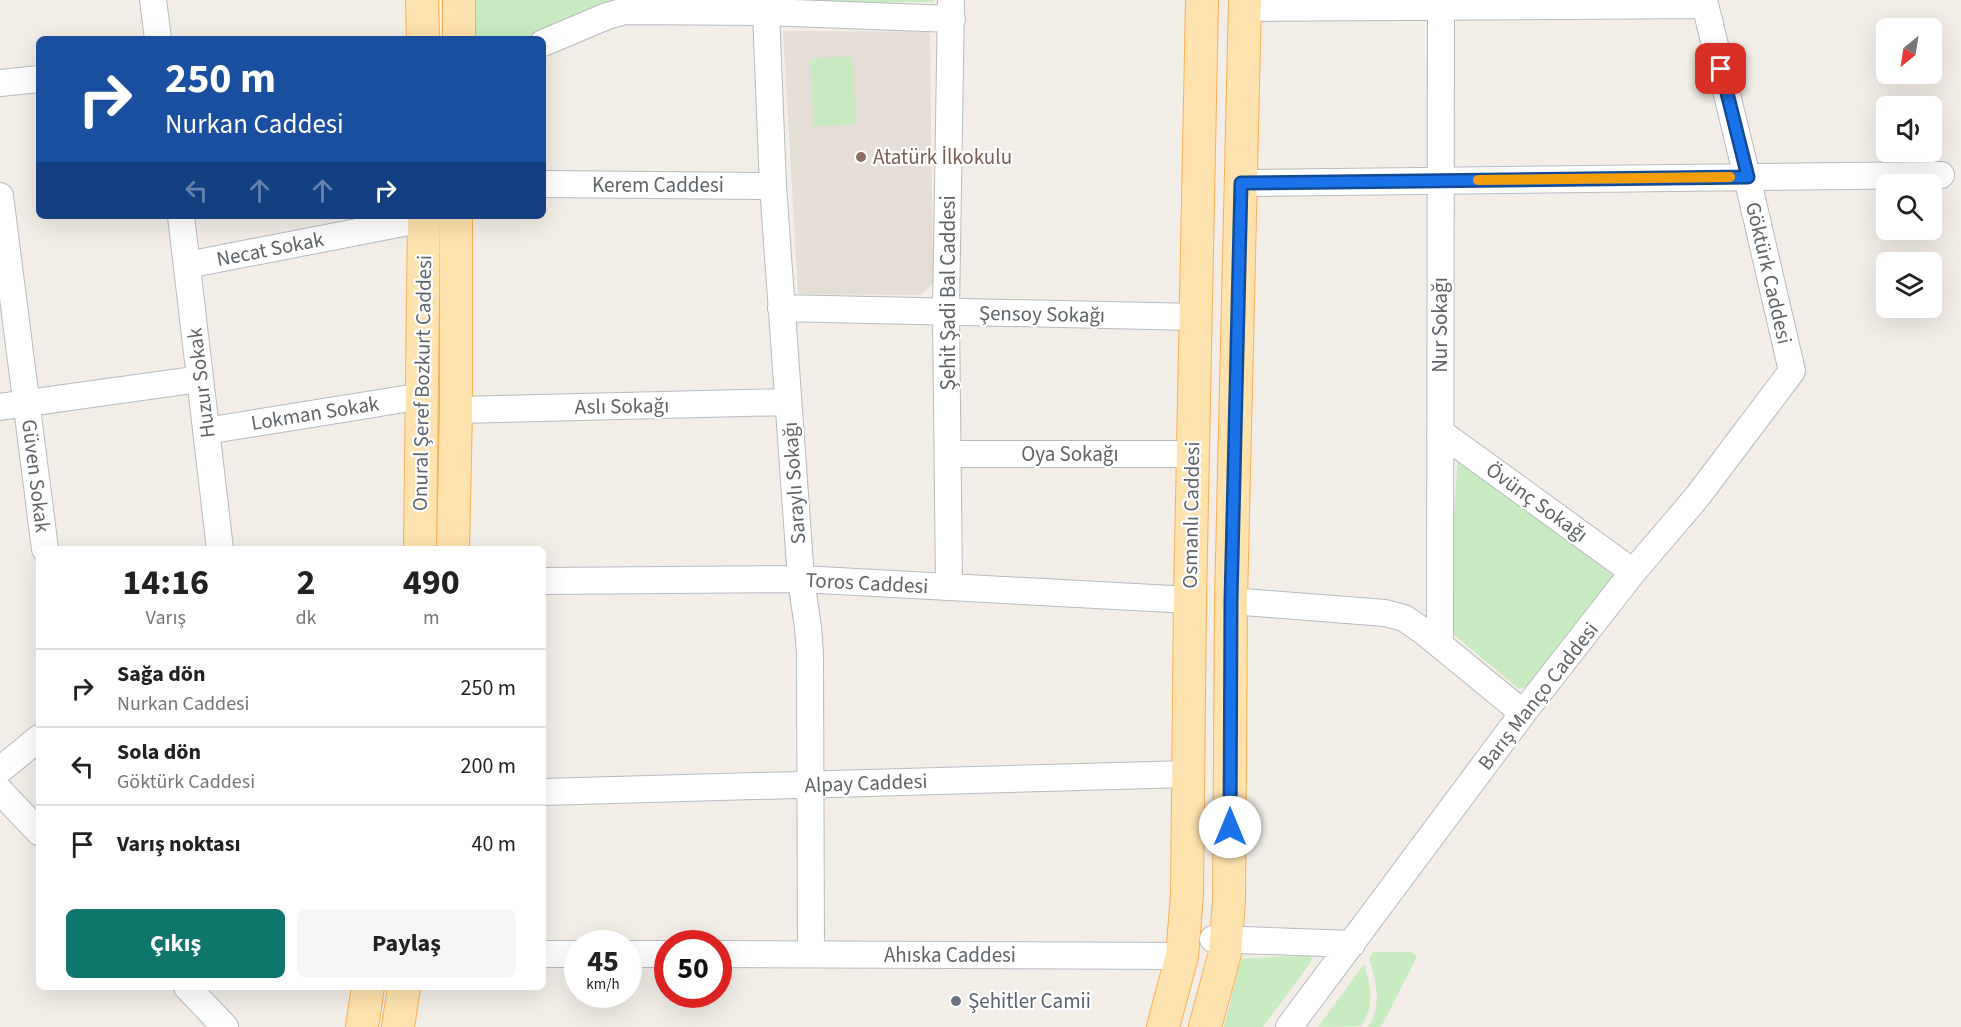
<!DOCTYPE html>
<html lang="tr">
<meta charset="utf-8">
<style>
:root{--surface:#fff;--page:#f6f6f6;--text:#222;--muted:#767676;--line:#e0e0e0;--accent:#0f766e}
body{margin:0;font-family:"Source Sans 3",sans-serif;background:var(--page);color:var(--text);height:100vh;display:flex;flex-direction:column;font-size:22px;white-space:nowrap}
*{box-sizing:border-box;margin:0}
p{font-size:20px;color:var(--muted)}
.icon{flex:none;width:33px;height:33px;fill:none;stroke:currentColor;stroke-width:2;stroke-linecap:round;stroke-linejoin:round}
.map{position:relative;flex:1;overflow:hidden}
.drawer{position:absolute;left:36px;top:546px;width:510px;height:444px;display:flex;flex-direction:column;background:var(--surface);border-radius:9px;box-shadow:0 6px 24px #0002}
.drawer>*{flex:none}
.banner{position:absolute;left:36px;top:36px;width:510px;height:183px;border-radius:9px;box-shadow:0 6px 24px #0002;background:#1a4fa0;color:#fff;overflow:hidden}
.needle{width:39px;rotate:210deg}
.fabs{position:absolute;left:1876px;top:18px;display:grid;gap:12px}
.fabs a{display:grid;place-items:center;width:66px;height:66px;border-radius:9px;background:var(--surface);box-shadow:0 6px 24px #0002;font-size:30px}
.speed{position:absolute;left:564px;top:930px;display:flex;gap:12px;font-size:30px;font-weight:700;text-align:center}
.speed>*{display:grid;place-content:center;width:78px;height:78px;border-radius:50%;background:var(--surface);box-shadow:0 6px 24px #0002;line-height:1}
.speed small{font-size:15px;font-weight:400}
.speed .limit{border:9px solid #d22;background:#fff;color:#111}
.pin{position:absolute;display:grid;place-items:center;width:51px;height:51px;color:#fff;margin:-26px;border-radius:12px;box-shadow:0 3px 9px #0006}
.me{position:absolute;width:66px;margin:-33px;rotate:0deg;stroke-linejoin:round;filter:drop-shadow(0 0 4px #0008)}
.turn{display:flex;align-items:center;gap:21px;height:126px;padding:0 30px;font-size:27px}
.turn .icon{width:78px;height:78px;stroke-width:2.5}
.turn b{display:block;font-size:42px;line-height:51px}
.lanes{display:flex;align-items:center;height:57px;padding:0 30px;background:#0003;justify-content:center;gap:30px;direction:ltr}
.lanes .off{opacity:.35}
.eta{display:flex;justify-content:space-evenly;align-items:center;height:102px;text-align:center}
.eta b{font-size:36px;font-weight:700;line-height:42px}
.primary-button{display:flex;gap:12px;margin-top:auto;padding:12px 30px}
.primary-button a{flex:1;height:69px;border-radius:9px;background:var(--accent);color:#fff;font-size:24px;font-weight:700;line-height:69px;text-align:center}
.primary-button a+a{background:var(--page);color:var(--text)}
ul{padding:0;list-style:none}
li{display:flex;align-items:center;gap:18px;height:78px;padding:0 30px;border-top:2px solid var(--line)}
li div{flex:1}
li b{display:block;font-size:22px}
li em{font-style:normal}
.map>svg:first-child{display:block}
.education{fill:#e4ded7}
.green{fill:#c9ebc1}
.lines{fill:none;stroke-linecap:round;stroke-linejoin:round}
.minor-casing{stroke:#b7bbbe;stroke-width:28}
.major-casing{stroke:#ffae52;stroke-width:34}
.minor{stroke:#fff;stroke-width:26}
.major{stroke:#ffe3ae;stroke-width:32}
.route-casing{stroke:#114b97;stroke-width:15}
.route{stroke:#1a73e8;stroke-width:10}
.slow{stroke:#f59e0b;stroke-width:10}
.education-dot{fill:#8d6e63;stroke:#fff;stroke-width:2}
.worship-dot{fill:#6b7280;stroke:#fff;stroke-width:2}
.labels{text-anchor:middle;stroke-width:4.5;stroke-linejoin:round;paint-order:stroke}
.education-label{font-size:21px;fill:#785e54;stroke:#fff;text-anchor:start}
.street-label{font-size:21px;fill:#5e6468;stroke:#fff}
.worship-label{font-size:21px;fill:#5b616d;stroke:#fff;text-anchor:start}
</style>
<div class="map">
<svg width="1961" height="1027" viewBox="0 0 1961 1027">
<rect width="100%" height="100%" fill="#f2ede7"/>
<path class="education" d="M783 31 930 32 933 283 921 295 798 294Z"/>
<path class="green" d="M464 0H934L933 2H628L538 39H466Z
M852 56 856 124 814 126 810 59Z
M433 236H445L441 549H429Z
M1458 455 1612 575 1613 582 1534 685 1519 689 1447 629Z
M1373 952H1411L1416 956V959L1381 1027H1368C1383 1004 1376 983 1369 958Z
M1307 955 1312 958 1310 963 1263 1027H1224L1241 959Z
M1364 964C1371 986 1375 1006 1361 1026L1318 1027Z"/>
<g class="lines">
<defs>
<path id="minor" d="M153 0 158 39
M1245 8 1705 5
M766 12 773 186 801 579 808 628 810 653 811 954
M543 43 607 16 625 11 766 12 952 19
M0 83 39 79
M1241 183 1941 175
M543 184 773 186
M0 196 45 549
M181 216 220 549
M187 265 424 219
M781 308 1196 317
M0 407 200 379
M456 410 788 402
M206 431 423 396
M1440 432 1633 572
M948 454H1193
M543 581 801 579 1190 600
M949 587 946 312 951 0
M1231 601 1385 613 1404 618 1423 631 1523 713
M1440 644 1441 7
M0 770 39 738
M0 791 39 832
M543 792 1188 774
M1213 939 1352 944
M543 954H578
M628 954H668
M718 954 1182 956
M187 987 225 1027
M1289 1027 1523 713 1633 572 1697 497 1792 371 1747 177 1704 0"/>
<path id="major" d="M422 0 423 39
M459 0V39
M420 549 424 216
M453 549 456 410V216
M362 1027 368 987
M398 1027 404 987
M1163 1027 1182 956 1187 895 1190 600 1202 0
M1205 1027 1225 953 1229 900 1231 601 1245 0"/>
</defs>
<use href="#minor" class="minor-casing"/>
<use href="#major" class="major-casing"/>
<use href="#minor" class="minor"/>
<use href="#major" class="major"/>
</g>
<g class="lines">
<defs>
<path id="route" d="M1230 827 1231 601 1241 183 1748 177 1721 69"/>
</defs>
<use href="#route" class="route-casing"/>
<use href="#route" class="route"/>
<path class="slow" d="M1478 180 1730 177"/>
</g>
<circle class="education-dot" cx="861" cy="157" r="6"/>
<circle class="worship-dot" cx="956" cy="1001" r="6"/>
<g class="labels">
<g class="education-label">
<text x="873" y="164">Atatürk İlkokulu</text>
</g>
<g class="street-label">
<text x="658" y="192">Kerem Caddesi</text>
<text transform="translate(270 249) rotate(-11)" y="7">Necat Sokak</text>
<text transform="translate(1769 273) rotate(77)" y="7">Göktürk Caddesi</text>
<text transform="translate(948 293) rotate(-90)" y="7">Şehit Şadi Bal Caddesi</text>
<text transform="translate(1042 314) rotate(1)" y="7">Şensoy Sokağı</text>
<text transform="translate(1440 325) rotate(-90)" y="7">Nur Sokağı</text>
<text transform="translate(201 383) rotate(-97)" y="7">Huzur Sokak</text>
<text transform="translate(422 383) rotate(-89)" y="7">Onural Şeref Bozkurt Caddesi</text>
<text transform="translate(622 406) rotate(-1)" y="7">Aslı Sokağı</text>
<text transform="translate(315 413) rotate(-9)" y="7">Lokman Sokak</text>
<text x="1070" y="461">Oya Sokağı</text>
<text transform="translate(36 476) rotate(83)" y="7">Güven Sokak</text>
<text transform="translate(794 483) rotate(-94)" y="7">Saraylı Sokağı</text>
<text transform="translate(1537 502) rotate(36)" y="7">Övünç Sokağı</text>
<text transform="translate(1191 515) rotate(-89)" y="7">Osmanlı Caddesi</text>
<text transform="translate(867 583) rotate(3)" y="7">Toros Caddesi</text>
<text transform="translate(1538 696) rotate(-52)" y="7">Barış Manço Caddesi</text>
<text transform="translate(866 783) rotate(-2)" y="7">Alpay Caddesi</text>
<text x="950" y="962">Ahıska Caddesi</text>
</g>
<g class="worship-label">
<text x="968" y="1008">Şehitler Camii</text>
</g>
</g>
</svg>
<div class="fabs">
<a><svg class="needle" viewBox="-14 -14 28 28"><path d="M0-13l5 13h-10z" fill="#e53935"/><path d="M0 13l5-13h-10z" fill="#767676"/></svg></a>
<a><svg class="icon" aria-label="sound" viewBox="0 0 24 24"><path d="M4 9h4l5-4v14l-5-4H4zM17 9q2 3 0 6"/></svg></a>
<a><svg class="icon" aria-label="search" viewBox="0 0 24 24"><circle cx="10" cy="10" r="6"/><path d="M15 15l6 6"/></svg></a>
<a><svg class="icon" aria-label="layers" viewBox="0 0 24 24"><path d="M12 4l9 5-9 5-9-5zM3 14l9 5 9-5"/></svg></a>
</div>
<div class="speed"><div>45<small>km/h</small></div><div class="limit">50</div></div>
<div class="pin" style="left:1721px;top:69px;background:#d93025"><svg class="icon" aria-label="arrive" viewBox="0 0 24 24"><path d="M6 21V4h12l-3 4 3 4H6"/></svg></div>
<svg class="me" style="left:1230px;top:827px" viewBox="-20 -20 40 40"><circle r="19" fill="#fff"/><path d="M0-13L10 11 0 6-10 11z" fill="#1a73e8"/></svg>
<div class="banner">
<div class="turn"><svg class="icon" aria-label="right" viewBox="0 0 24 24"><path d="M7 20v-9h11M14 6l5 5-5 5"/></svg><div><b>250 m</b>Nurkan Caddesi</div></div>
<div class="lanes"><svg class="icon off" aria-label="left" viewBox="0 0 24 24"><path d="M17 20v-9H6M10 6l-5 5 5 5"/></svg><svg class="icon off" aria-label="ahead" viewBox="0 0 24 24"><path d="M12 20V5M6 11l6-6 6 6"/></svg><svg class="icon off" aria-label="ahead" viewBox="0 0 24 24"><path d="M12 20V5M6 11l6-6 6 6"/></svg><svg class="icon" aria-label="right" viewBox="0 0 24 24"><path d="M7 20v-9h11M14 6l5 5-5 5"/></svg></div>
</div>
<section class="drawer">
<div class="eta">
<div><b>14:16</b><p>Varış</p></div>
<div><b>2</b><p>dk</p></div>
<div><b>490</b><p>m</p></div>
</div>
<ul>
<li><svg class="icon" aria-label="right" viewBox="0 0 24 24"><path d="M7 20v-9h11M14 6l5 5-5 5"/></svg><div><b>Sağa dön</b><p>Nurkan Caddesi</p></div><em>250 m</em></li>
<li><svg class="icon" aria-label="left" viewBox="0 0 24 24"><path d="M17 20v-9H6M10 6l-5 5 5 5"/></svg><div><b>Sola dön</b><p>Göktürk Caddesi</p></div><em>200 m</em></li>
<li><svg class="icon" aria-label="arrive" viewBox="0 0 24 24"><path d="M6 21V4h12l-3 4 3 4H6"/></svg><div><b>Varış noktası</b></div><em>40 m</em></li>
</ul>
<div class="primary-button"><a>Çıkış</a><a>Paylaş</a></div>
</section>
</div>
